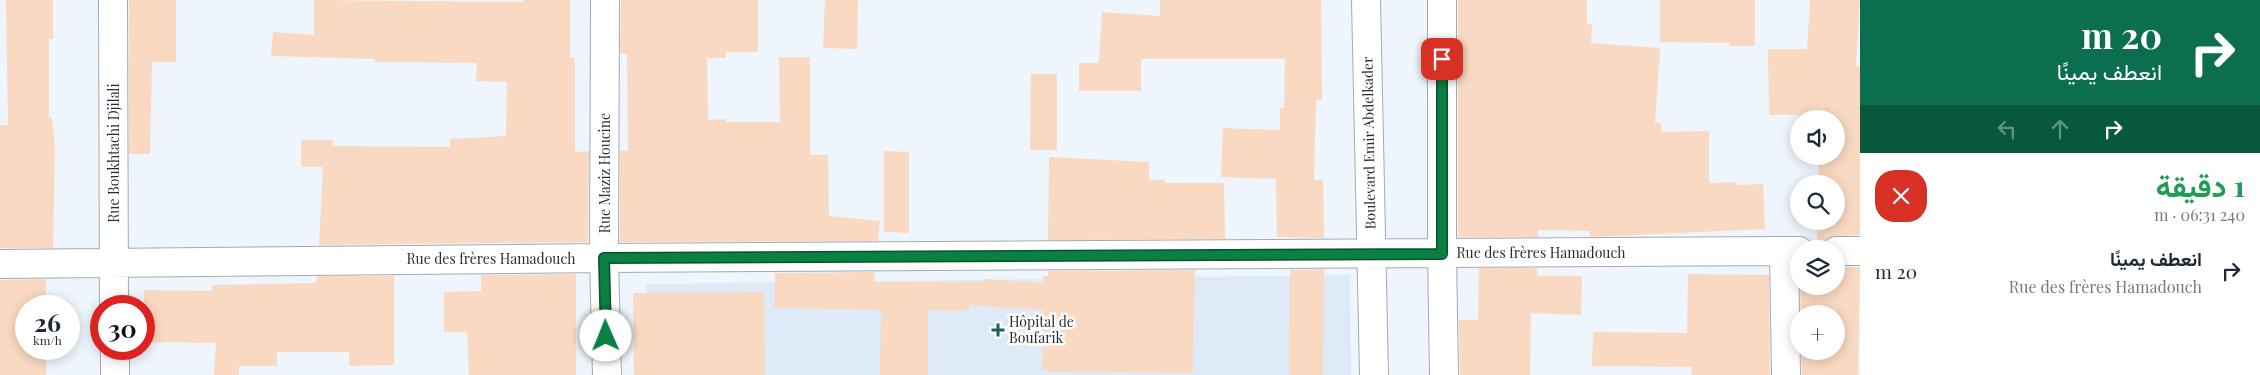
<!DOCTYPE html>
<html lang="ar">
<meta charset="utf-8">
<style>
:root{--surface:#fff;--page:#f6f6f7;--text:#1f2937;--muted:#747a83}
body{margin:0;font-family:"Playfair Display",Vazirmatn,serif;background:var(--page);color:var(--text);direction:rtl;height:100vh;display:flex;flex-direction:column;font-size:19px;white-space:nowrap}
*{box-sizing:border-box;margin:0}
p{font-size:16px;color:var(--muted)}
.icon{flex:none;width:28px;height:28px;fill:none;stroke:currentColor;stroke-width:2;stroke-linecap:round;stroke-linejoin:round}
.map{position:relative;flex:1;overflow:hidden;direction:ltr}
.sheet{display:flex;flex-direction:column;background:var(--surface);width:400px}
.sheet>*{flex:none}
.top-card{background:#0b6e4f;color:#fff;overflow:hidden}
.tools{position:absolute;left:1790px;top:110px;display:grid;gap:10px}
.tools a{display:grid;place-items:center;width:55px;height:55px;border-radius:50%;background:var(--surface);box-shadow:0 2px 12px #0003;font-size:25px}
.speed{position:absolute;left:15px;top:295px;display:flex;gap:10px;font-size:25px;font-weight:700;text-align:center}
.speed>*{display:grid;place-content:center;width:65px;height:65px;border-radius:50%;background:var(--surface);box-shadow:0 2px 12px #0003;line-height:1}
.speed small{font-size:12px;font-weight:400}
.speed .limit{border:8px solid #d22;background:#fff;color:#111}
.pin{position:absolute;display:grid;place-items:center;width:42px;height:42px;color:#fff;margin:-21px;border-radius:10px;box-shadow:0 2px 8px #0006}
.me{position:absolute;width:55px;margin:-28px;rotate:359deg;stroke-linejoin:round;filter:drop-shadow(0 0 4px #0008)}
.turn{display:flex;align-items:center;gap:18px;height:105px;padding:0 15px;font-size:22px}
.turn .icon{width:65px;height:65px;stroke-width:2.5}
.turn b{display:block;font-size:35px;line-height:42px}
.lanes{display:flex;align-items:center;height:48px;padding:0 15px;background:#0003;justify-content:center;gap:25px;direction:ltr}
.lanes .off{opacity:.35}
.round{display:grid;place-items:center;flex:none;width:52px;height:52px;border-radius:20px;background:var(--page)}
.summary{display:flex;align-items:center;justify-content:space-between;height:85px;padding:0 15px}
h1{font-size:30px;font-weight:700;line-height:38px;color:#1e9e55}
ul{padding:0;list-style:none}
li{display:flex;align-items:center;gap:15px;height:65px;padding:0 15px}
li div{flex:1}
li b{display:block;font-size:19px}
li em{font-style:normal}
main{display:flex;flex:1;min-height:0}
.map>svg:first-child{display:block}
.built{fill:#dfeaf8}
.building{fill:#f9d9c1}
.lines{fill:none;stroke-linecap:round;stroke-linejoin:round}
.minor-casing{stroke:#a4aab1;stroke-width:30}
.minor{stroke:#fff;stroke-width:28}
.route-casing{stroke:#07532c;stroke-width:12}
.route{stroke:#0b8043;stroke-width:9}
.poi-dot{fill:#15625d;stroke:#fff;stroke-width:2}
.labels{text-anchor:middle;stroke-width:5;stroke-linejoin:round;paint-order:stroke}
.street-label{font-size:14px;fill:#2b2d30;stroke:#fff}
.poi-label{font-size:14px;fill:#2b2d30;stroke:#fff;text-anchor:start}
</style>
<main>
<section class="sheet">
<div class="top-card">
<div class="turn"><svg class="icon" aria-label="right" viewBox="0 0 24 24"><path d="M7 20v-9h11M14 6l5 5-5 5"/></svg><div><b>20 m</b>انعطف يمينًا</div></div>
<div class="lanes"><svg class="icon off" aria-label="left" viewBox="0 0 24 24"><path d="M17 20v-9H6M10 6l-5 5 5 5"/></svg><svg class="icon off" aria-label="ahead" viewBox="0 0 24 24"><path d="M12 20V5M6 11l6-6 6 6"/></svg><svg class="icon" aria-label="right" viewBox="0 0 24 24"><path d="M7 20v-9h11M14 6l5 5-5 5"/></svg></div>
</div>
<div class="summary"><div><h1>1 دقيقة</h1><p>240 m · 06:31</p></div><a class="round" style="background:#d93025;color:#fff"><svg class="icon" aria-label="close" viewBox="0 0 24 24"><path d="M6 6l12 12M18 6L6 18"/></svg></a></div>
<ul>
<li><svg class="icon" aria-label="right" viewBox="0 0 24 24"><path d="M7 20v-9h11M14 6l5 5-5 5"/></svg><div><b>انعطف يمينًا</b><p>Rue des frères Hamadouch</p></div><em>20 m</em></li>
</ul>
</section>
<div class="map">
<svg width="1860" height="375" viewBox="0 0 1860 375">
<rect width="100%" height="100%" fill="#eff5fd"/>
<path class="built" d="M1350 275 1351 375H647L646 284Z"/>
<path class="building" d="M6 0H53V39H49V118H52L55 148 53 248H0V125H8Z
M129 0H176V62H152L150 154H129Z
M314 0 523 2V0H570V58H575V152L589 151 588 242 319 245 323 167H301V140H333L332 146 450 147V139L506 136 507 82 476 81 477 63 375 62V59L271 56 273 32 314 35Z
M621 0H758V52H726V58H707L708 120 726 119V122H780L779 57H810V155H828L829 216 880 221 878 241 620 242V151H628L627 54 620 53Z
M825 0H858L857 49 823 48Z
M1160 0H1321L1322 100H1316L1314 180H1323L1324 238 1277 237 1276 179 1221 177 1223 128 1280 130V108H1284L1285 59H1141V91H1079V63H1099L1102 12 1160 16Z
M1458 0H1587V24H1592L1591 43 1660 48 1655 123H1661V132L1709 131V183L1735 182V185L1763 184 1765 229 1590 237V231L1538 230V237H1458Z
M1660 0H1755V46H1730V43L1660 42Z
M1810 0H1860L1856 66 1860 67V235L1829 237 1823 243 1821 249H1817L1818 221H1836V184H1818L1819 165H1824L1825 156H1836V119L1799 117V115H1769L1768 49H1807Z
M1031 74H1057V150H1030Z
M884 151 909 152V233L884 232Z
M1049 157 1149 162V180H1165V183H1224L1225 239 1048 240Z
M1836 267H1860L1858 375H1802L1801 351H1836V314H1801L1800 286H1836Z
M1479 268H1537V276H1582L1581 315 1531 313 1530 375H1460L1459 320H1478Z
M1324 269 1323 375H1289L1290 270Z
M1195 270 1193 373 1042 371 1044 310 969 305V311L928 310V375H880L881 310 774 308 775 273 875 272 874 282H983V279L1043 283V276H1048V271Z
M576 274V375H469L467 332H444V292L481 291V275Z
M1688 274 1769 275 1770 375H1691L1692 367 1592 366 1593 332 1687 333Z
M317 276H394V365L349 366V352H277V366H239V375H214L216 343 144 342V290L212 291V285L316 283Z
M46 279V306H26V349H46V375H0V280Z
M764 292 765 375H634L633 293Z"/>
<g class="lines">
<defs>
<path id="minor" d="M113 0 114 306
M605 0 604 258 607 375
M1366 0 1374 375
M1442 0V254L1444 375
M1784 251 1786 375
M1836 251H1860
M0 264 604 258 1799 251
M115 349V375"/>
</defs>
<use href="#minor" class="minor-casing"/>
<use href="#minor" class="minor"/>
</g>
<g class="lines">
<defs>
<path id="route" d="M606 336 604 258 1442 254V59"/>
</defs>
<use href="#route" class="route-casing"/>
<use href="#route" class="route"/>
</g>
<path class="poi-dot" d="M995.5 322.5h5v5h5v5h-5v5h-5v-5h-5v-5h5z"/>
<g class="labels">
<g class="street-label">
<text transform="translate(1369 143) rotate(-91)" y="5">Boulevard Emir Abdelkader</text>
<text transform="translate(114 153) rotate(-90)" y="5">Rue Boukhtachi Djilali</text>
<text transform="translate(605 173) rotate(-90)" y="5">Rue Maziz Houcine</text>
<text x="1541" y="258">Rue des frères Hamadouch</text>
<text x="491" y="264">Rue des frères Hamadouch</text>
</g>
<g class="poi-label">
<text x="1009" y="327">Hôpital de<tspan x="1009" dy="16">Boufarik</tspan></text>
</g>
</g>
</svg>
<div class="tools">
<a><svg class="icon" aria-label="sound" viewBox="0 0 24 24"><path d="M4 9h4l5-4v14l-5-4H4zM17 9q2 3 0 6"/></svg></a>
<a><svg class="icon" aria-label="search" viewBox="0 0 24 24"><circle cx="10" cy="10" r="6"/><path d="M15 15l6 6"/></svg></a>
<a><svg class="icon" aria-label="layers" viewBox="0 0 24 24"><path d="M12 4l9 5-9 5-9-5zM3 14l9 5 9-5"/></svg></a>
<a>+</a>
</div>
<div class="speed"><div>26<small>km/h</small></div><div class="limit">30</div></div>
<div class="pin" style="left:1442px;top:59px;background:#d93025"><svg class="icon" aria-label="arrive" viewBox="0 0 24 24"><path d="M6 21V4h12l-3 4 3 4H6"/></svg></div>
<svg class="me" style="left:606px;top:336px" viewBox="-20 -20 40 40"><circle r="19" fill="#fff"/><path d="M0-13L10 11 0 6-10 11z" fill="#0b8043"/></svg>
</div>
</main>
